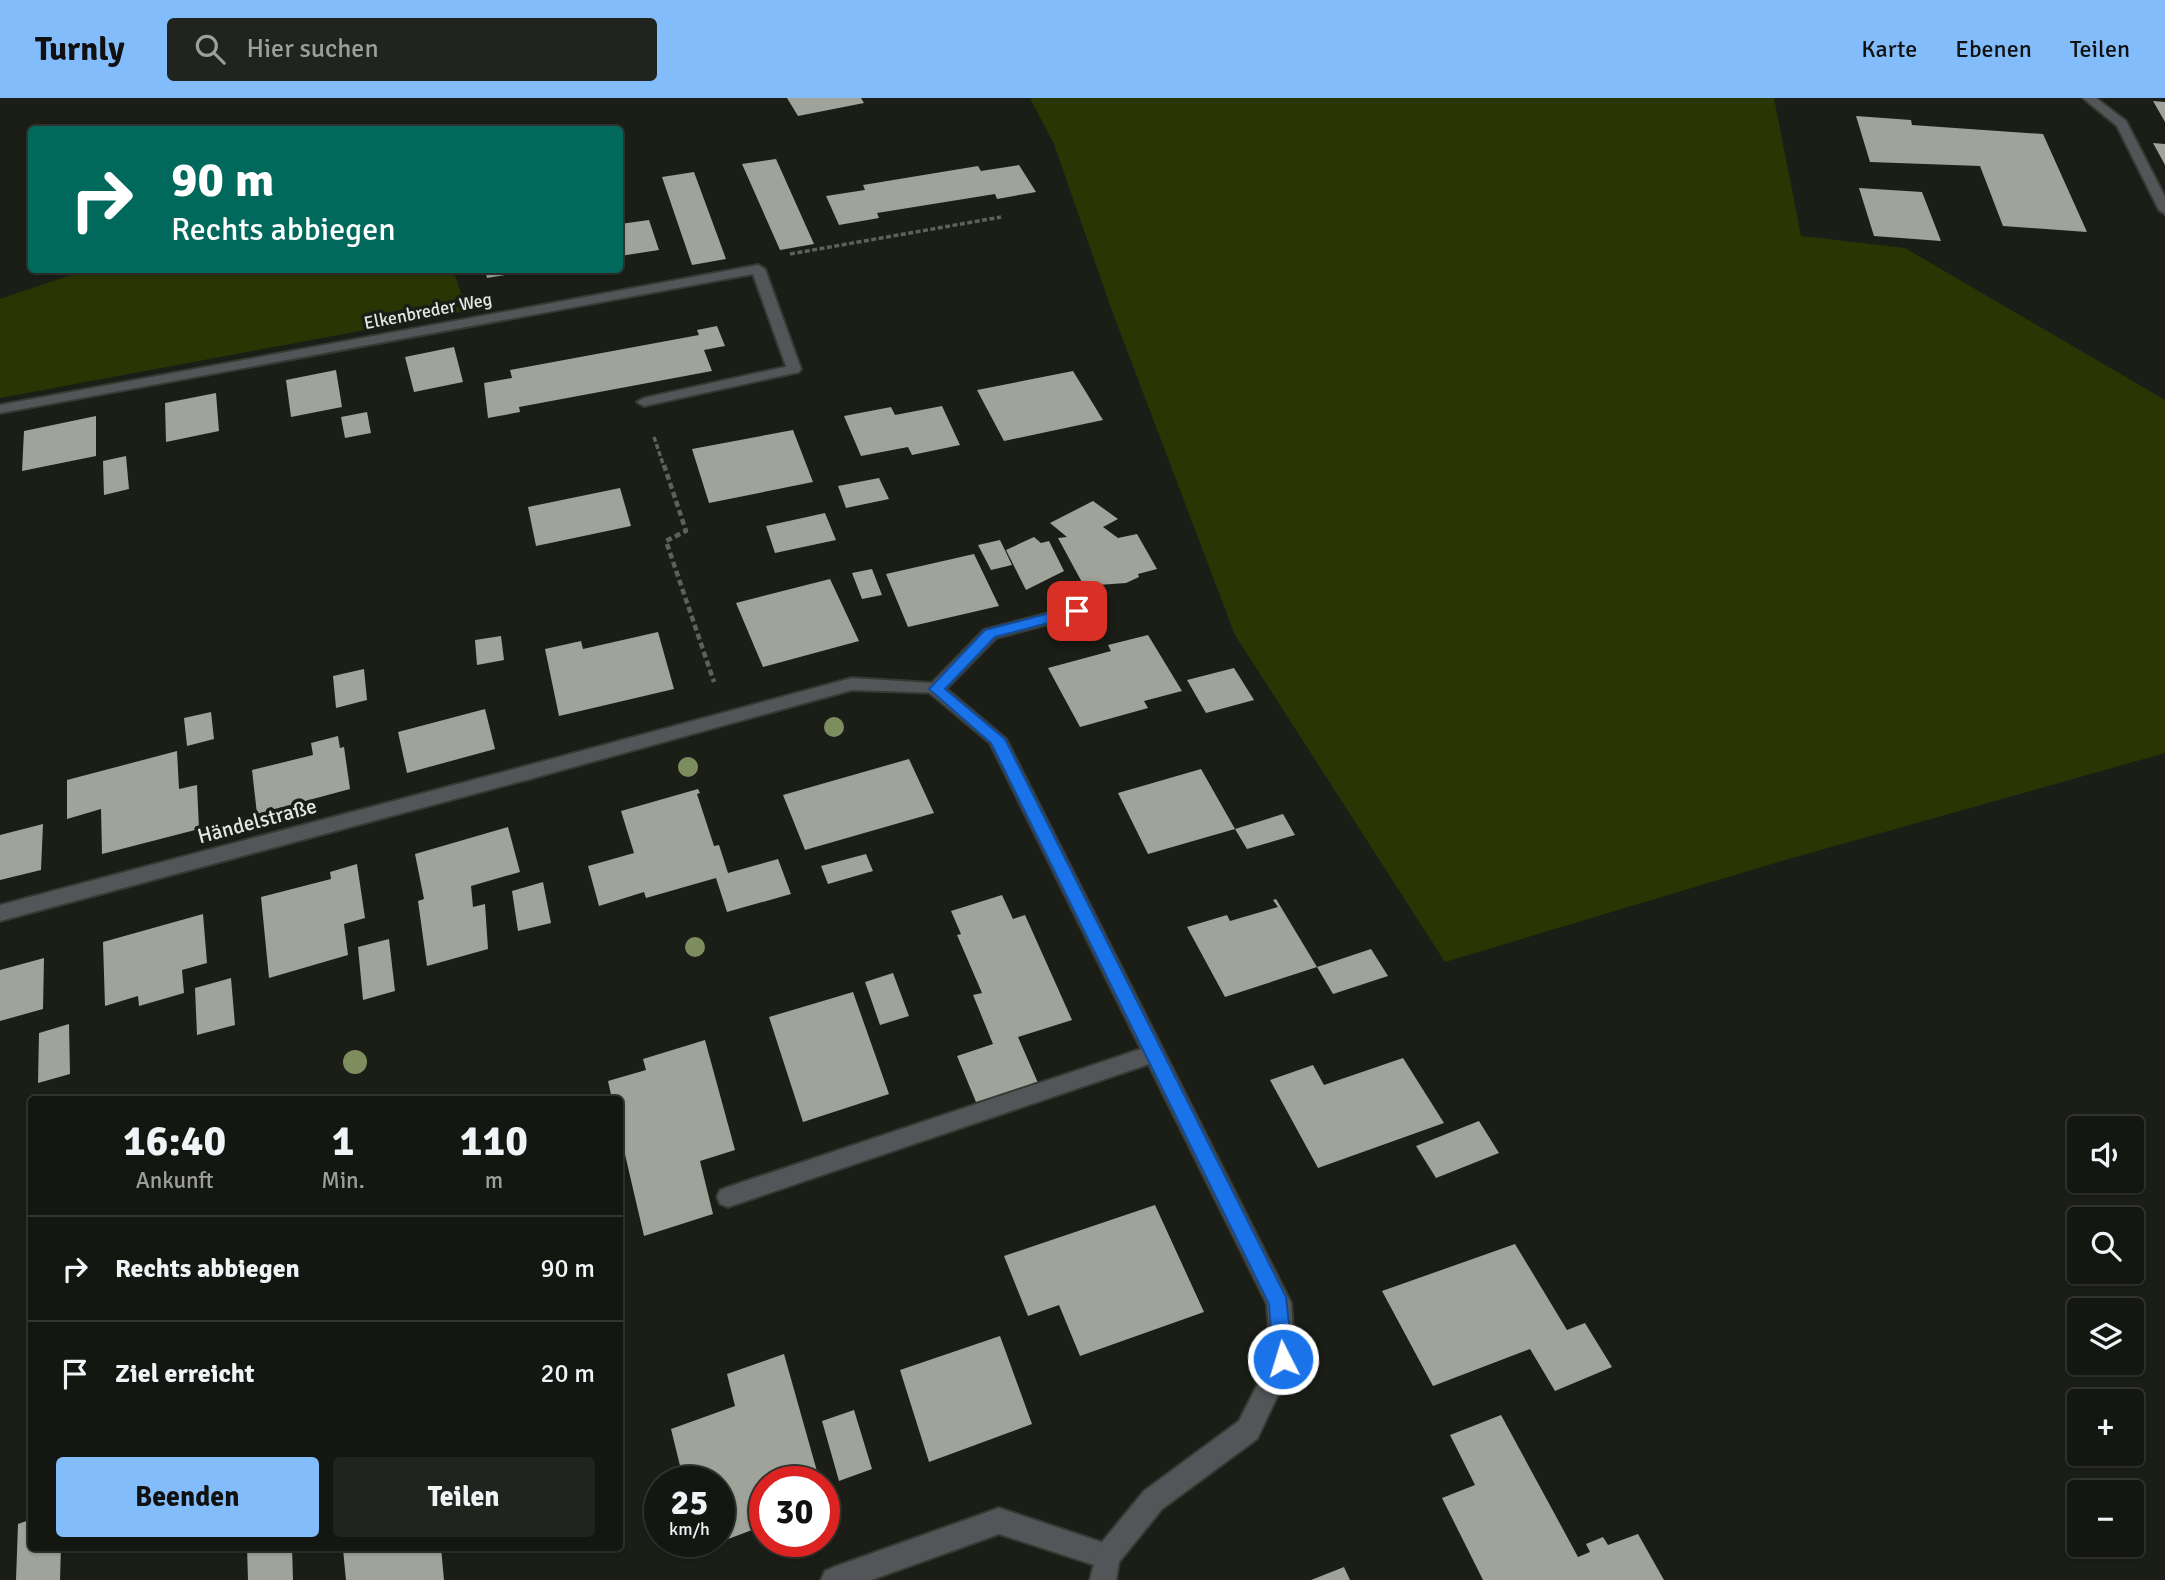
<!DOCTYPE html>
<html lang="de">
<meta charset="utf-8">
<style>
:root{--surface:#141611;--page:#21231f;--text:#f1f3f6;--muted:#9d9f9f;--line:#333531;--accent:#83bcfb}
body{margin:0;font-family:Signika,sans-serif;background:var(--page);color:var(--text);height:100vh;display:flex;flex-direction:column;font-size:26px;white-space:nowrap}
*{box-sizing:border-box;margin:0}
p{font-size:23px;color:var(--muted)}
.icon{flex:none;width:38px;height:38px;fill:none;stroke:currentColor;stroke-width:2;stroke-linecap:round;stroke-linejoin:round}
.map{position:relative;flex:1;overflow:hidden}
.panel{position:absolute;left:28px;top:998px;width:595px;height:455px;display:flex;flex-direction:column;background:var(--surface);border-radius:7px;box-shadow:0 2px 5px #0004,0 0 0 2px var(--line)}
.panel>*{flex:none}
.banner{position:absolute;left:28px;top:28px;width:595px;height:147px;border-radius:7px;box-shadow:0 2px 5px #0004,0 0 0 2px var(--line);background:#00695c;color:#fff;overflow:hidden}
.tools{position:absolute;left:2067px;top:1018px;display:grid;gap:14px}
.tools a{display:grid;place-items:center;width:77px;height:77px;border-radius:7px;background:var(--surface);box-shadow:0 2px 5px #0004,0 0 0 2px var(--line);font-size:35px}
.speed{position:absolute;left:644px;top:1368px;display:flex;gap:14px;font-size:35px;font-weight:700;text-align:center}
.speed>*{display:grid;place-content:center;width:91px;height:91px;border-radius:50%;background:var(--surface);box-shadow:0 2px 5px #0004,0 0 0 2px var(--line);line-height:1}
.speed small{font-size:18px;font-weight:400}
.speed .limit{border:10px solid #d22;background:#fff;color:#111}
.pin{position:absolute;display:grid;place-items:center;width:60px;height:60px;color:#fff;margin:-30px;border-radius:14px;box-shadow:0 4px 10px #0006}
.me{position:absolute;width:77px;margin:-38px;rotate:355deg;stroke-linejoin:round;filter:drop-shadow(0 0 5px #0008)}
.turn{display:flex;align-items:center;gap:24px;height:147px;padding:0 28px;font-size:32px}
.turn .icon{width:91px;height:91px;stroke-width:2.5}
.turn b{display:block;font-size:49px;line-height:60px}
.eta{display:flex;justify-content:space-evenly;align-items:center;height:119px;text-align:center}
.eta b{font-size:42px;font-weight:700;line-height:49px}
.primary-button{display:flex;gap:14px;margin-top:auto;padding:14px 28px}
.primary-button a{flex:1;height:80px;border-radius:7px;background:var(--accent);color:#111;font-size:28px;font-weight:700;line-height:80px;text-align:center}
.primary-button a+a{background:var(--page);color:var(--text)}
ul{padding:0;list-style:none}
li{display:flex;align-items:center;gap:21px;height:105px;padding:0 28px;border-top:2px solid var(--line)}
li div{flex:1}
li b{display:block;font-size:26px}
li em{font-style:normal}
header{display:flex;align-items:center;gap:42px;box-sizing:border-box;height:98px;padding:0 35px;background:var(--accent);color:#111}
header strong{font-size:33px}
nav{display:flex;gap:38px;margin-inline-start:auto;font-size:24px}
.search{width:490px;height:63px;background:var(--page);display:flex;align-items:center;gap:18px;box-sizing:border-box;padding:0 24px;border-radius:7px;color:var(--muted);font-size:26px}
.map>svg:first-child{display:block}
.green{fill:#293604}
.building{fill:#9fa39a}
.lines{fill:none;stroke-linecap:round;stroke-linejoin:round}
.service-casing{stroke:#373a33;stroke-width:4}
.minor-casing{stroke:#373a33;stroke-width:4}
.path-far1{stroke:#5e615b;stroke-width:3.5;stroke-dasharray:5 2.5;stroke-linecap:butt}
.path{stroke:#5e615b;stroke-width:4.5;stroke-dasharray:6 3.5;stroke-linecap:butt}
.service{fill:#535558;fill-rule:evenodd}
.minor{fill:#535558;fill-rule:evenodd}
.tree{fill:#7d8d5e}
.route{fill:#1a73e8;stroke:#114b97;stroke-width:2}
.labels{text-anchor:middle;stroke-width:7;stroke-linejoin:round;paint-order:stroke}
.far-street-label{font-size:18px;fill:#e5e7e2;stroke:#1b1e17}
.street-label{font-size:21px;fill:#e5e7e2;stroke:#1b1e17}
</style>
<header>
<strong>Turnly</strong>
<div class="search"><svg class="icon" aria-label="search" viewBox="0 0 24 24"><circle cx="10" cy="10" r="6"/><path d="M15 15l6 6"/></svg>Hier suchen</div>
<nav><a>Karte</a><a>Ebenen</a><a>Teilen</a></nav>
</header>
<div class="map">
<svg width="2165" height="1482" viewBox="0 0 2165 1482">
<rect width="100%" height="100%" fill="#1b1e17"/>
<path class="green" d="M1030 0H1774L1801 138 1905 150 2165 302V655L1792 760 1445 864 1235 537 1111 210 1054 46Z
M86 172H453L467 213 0 300V201Z"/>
<path class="building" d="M787 0H861L864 5 798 18Z
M2153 3 2165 4V24Z
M1856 18 1911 22 1912 27 2043 36 2087 134 2003 128 1980 68 1870 64Z
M2153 45 2165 46V67Z
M776 61 814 146 780 152 742 66Z
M1019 67 1036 94 997 101 995 96 877 115 879 120 839 127 826 98 865 92 863 87 978 68 981 73Z
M694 74 726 161 692 167 662 79Z
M1859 90 1922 94 1941 143 1874 138Z
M649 122 659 152 620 158V126Z
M485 172H531V173L487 180Z
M717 228 725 248 704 252 712 273 519 309 520 314 488 320 484 285 512 280 510 272 699 237 697 232Z
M454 249 463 284 414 294 405 259Z
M336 272 342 309 291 319 286 282Z
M1073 273 1103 322 1004 343 977 292Z
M216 295 219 333 166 344 165 305Z
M942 308 960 347 912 357 908 349 861 358 844 318 891 309 895 317Z
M367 314 371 335 345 340 341 319Z
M96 318V358L22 373 24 333Z
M793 332 813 384 709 405 692 351Z
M126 358 129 391 104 397 103 363Z
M879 380 889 401 846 410 838 388Z
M620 390 631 428 536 448 528 409Z
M1093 403 1118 421 1103 429 1118 440 1137 436 1157 471 1138 476 1139 479 1126 485 1084 488 1058 440 1067 439 1050 425Z
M825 415 836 442 775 455 766 428Z
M1034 439 1041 445 1049 443 1064 473 1026 492 1006 452Z
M1000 442 1012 467 991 472 978 447Z
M974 456 999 508 908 529 886 476Z
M872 471 882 497 862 501 852 475Z
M830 481 859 543 763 569 736 505Z
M658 534 674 591 559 618 545 551 581 543 583 551Z
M1148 537 1182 593 1144 603 1148 610 1080 629 1048 570 1111 553 1108 547Z
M501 538 504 562 477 567 475 542Z
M1234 570 1254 602 1206 615 1187 582Z
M364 571 367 602 336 610 333 578Z
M485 611 495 651 407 675 398 634Z
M211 614 214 641 187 648 184 620Z
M338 638 340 650 344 649 350 691 257 716 252 672 313 657 311 645Z
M177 653 179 691 197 687 199 731 102 756 101 711 67 721V682Z
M909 661 934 715 805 752 783 697Z
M1201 671 1235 731 1148 756 1118 695Z
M698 691 700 695 697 696 714 748 719 747 728 775 778 761 791 796 727 814 716 780 646 800 644 794 599 808 588 768 634 755 621 713Z
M1283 716 1295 737 1247 751 1235 731Z
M43 726 41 772 0 782V737Z
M508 729 520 774 471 788 473 809 485 806 488 851 427 868 418 803 424 801 415 756Z
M866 756 873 773 828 786 821 768Z
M357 766 365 820 344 826 348 857 269 880 261 799 331 781 330 774Z
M543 784 551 825 518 833 512 793Z
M1002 797 1013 821 1025 817 1072 922 1018 939 1038 985 976 1004 957 958 993 946 973 897 982 895 957 837 961 836 951 813Z
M1276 801 1317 869 1225 899 1187 829 1227 817 1230 823 1278 809 1273 802Z
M203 816 207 865 182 872 184 895 139 908 138 898 105 908 103 844Z
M389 841 395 893 363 902 358 849Z
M1371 851 1388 878 1333 896 1317 869Z
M44 860 43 911 0 923V872Z
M893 875 909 918 880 927 865 884Z
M231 880 235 927 197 937 195 890Z
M853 894 889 996 803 1024 769 919Z
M69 926 70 976 38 985 39 935Z
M705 942 735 1052 700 1063 713 1116 644 1138 620 1035V1001H612L608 983 646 972 643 961Z
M1403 960 1444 1025 1318 1070 1270 982 1313 967 1324 987Z
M1479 1023 1499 1055 1436 1080 1416 1048Z
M1155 1107 1204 1214 1080 1258 1059 1207 1028 1218 1004 1158Z
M1515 1146 1567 1232 1585 1225 1612 1269 1555 1293 1530 1251 1433 1288 1382 1193Z
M1000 1238 1032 1326 929 1364 900 1272Z
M784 1256 820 1384H765V1427L699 1452 697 1444H719V1384H684L671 1331 735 1308 727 1276Z
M854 1312 872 1371 839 1383 822 1323Z
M1501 1317 1578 1459 1590 1454 1586 1446 1603 1439 1608 1447 1638 1436 1664 1482H1483L1442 1400 1475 1387 1450 1337Z
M32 1421V1449H61L60 1482H16L18 1426Z
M247 1449H292L293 1482H248Z
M349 1449H441L444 1482H346L343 1451Z
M1344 1469 1350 1482H1311Z"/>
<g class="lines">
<defs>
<path id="service" d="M2083 0H2096L2126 23 2165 99V116L2159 112 2117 28Z
M794 267 801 271 799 274 644 308 637 304 644 300Z
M1067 486 1073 488 1085 513 1083 517 996 540 942 595 852 592 526 682 519 680 517 675 519 670 526 668 852 580 932 585 984 532 1067 510 1059 492Z
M1153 947 1161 950 1164 956 1161 962 728 1109 720 1106 717 1099 720 1092 728 1089Z
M999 1410 1116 1449 1120 1458 1116 1467 1107 1471 999 1436 871 1482H821L825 1473 834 1469Z"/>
<path id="minor" d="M758 167 765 171 801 271 799 274 794 275 787 271 753 176 0 315V307Z
M936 585 942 587 1006 641 1291 1205 1295 1261 1257 1341 1162 1411 1119 1464 1116 1482H1090L1098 1449 1144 1393 1239 1323 1271 1260 1267 1206 990 645 930 595 927 591 930 587Z
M526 668 533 670 535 675 533 680 0 823V807Z"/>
</defs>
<use href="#service" class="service-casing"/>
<use href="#minor" class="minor-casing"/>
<path class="path-far1" d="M790 156 1001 119
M654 339 664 369"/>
<path class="path" d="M664 367 686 433 666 443 714 584"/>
<use href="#service" class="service"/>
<use href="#minor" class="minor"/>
</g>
<g class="tree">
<circle cx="834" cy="629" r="10"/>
<circle cx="688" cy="669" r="10"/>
<circle cx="695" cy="849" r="10"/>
<circle cx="355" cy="964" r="12"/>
</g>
<path class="route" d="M1077 508 1084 513 1082 516 995 539 945 591 1005 641 1286 1199 1293 1261 1290 1268 1283 1271 1276 1268 1273 1261 1269 1206 991 645 929 591 985 532Z"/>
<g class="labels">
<g class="far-street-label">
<text transform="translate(428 213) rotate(-11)" y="6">Elkenbreder Weg</text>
</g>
<g class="street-label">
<text transform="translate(257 723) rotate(-15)" y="7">Händelstraße</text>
</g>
</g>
</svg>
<div class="tools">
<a><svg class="icon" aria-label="sound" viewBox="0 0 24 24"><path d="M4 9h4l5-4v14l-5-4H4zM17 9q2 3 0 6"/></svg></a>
<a><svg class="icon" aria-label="search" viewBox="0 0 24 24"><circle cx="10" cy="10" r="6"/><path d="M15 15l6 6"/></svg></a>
<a><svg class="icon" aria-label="layers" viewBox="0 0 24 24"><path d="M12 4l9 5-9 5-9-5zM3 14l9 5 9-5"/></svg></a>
<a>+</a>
<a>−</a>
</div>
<div class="speed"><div>25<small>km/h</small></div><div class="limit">30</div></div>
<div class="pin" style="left:1077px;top:513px;background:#d93025"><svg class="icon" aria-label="arrive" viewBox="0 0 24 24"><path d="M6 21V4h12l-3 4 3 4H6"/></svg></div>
<svg class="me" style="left:1283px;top:1261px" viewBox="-20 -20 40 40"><circle r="17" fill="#1a73e8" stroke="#fff" stroke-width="3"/><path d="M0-11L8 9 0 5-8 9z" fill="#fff"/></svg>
<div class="banner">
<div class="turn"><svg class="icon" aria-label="right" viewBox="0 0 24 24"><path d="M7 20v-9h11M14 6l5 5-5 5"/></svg><div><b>90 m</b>Rechts abbiegen</div></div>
</div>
<section class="panel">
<div class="eta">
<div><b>16:40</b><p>Ankunft</p></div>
<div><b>1</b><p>Min.</p></div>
<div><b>110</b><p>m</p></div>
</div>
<ul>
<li><svg class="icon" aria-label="right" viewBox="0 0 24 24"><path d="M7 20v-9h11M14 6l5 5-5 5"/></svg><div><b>Rechts abbiegen</b></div><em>90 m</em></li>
<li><svg class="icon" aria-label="arrive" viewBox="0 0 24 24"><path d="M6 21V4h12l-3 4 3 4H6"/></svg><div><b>Ziel erreicht</b></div><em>20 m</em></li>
</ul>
<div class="primary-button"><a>Beenden</a><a>Teilen</a></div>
</section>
</div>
